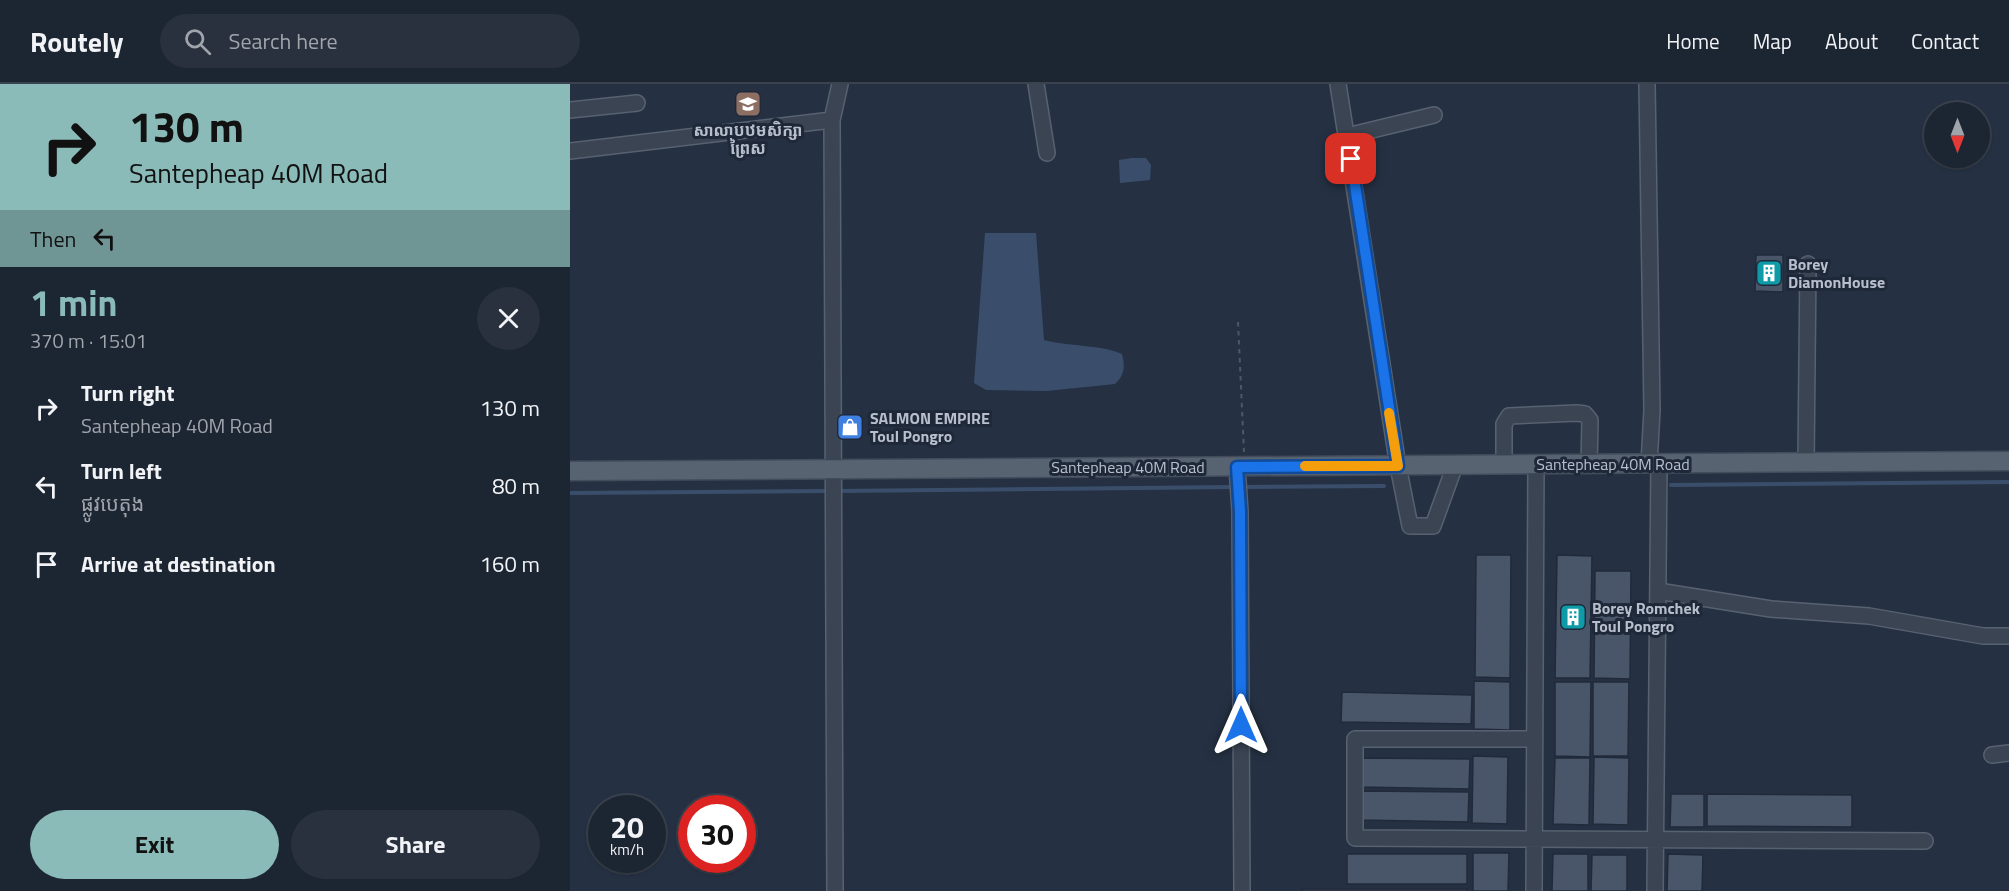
<!DOCTYPE html>
<meta charset="utf-8">
<style>
:root{--surface:#1c2532;--page:#29313e;--text:#f1f3f6;--muted:#a0a5ac;--line:#3a424d;--accent:#8bbbb9}
body{margin:0;font-family:"Titillium Web","Noto Sans Khmer",sans-serif;background:var(--page);color:var(--text);height:100vh;display:flex;flex-direction:column;font-size:22px;white-space:nowrap}
*{box-sizing:border-box;margin:0}
p{font-size:20px;color:var(--muted)}
.icon{flex:none;width:33px;height:33px;fill:none;stroke:currentColor;stroke-width:2;stroke-linecap:round;stroke-linejoin:round}
.map{position:relative;flex:1;overflow:hidden}
.details{display:flex;flex-direction:column;background:var(--surface);width:570px}
.details>*{flex:none}
.hud{background:#8bbbb9;color:#111;overflow:hidden}
.needle{width:39px;rotate:180deg}
.tools{position:absolute;left:1354px;top:18px;display:grid;gap:12px}
.tools a{display:grid;place-items:center;width:66px;height:66px;border-radius:50%;background:var(--surface);box-shadow:0 2px 4px #0004,0 0 0 2px var(--line);font-size:30px}
.speed{position:absolute;left:18px;top:711px;display:flex;gap:12px;font-size:30px;font-weight:700;text-align:center}
.speed>*{display:grid;place-content:center;width:78px;height:78px;border-radius:50%;background:var(--surface);box-shadow:0 2px 4px #0004,0 0 0 2px var(--line);line-height:1}
.speed small{font-size:15px;font-weight:400}
.speed .limit{border:9px solid #d22;background:#fff;color:#111}
.pin{position:absolute;display:grid;place-items:center;width:51px;height:51px;color:#fff;margin:-26px;border-radius:12px;box-shadow:0 3px 9px #0006}
.me{position:absolute;width:66px;margin:-33px;rotate:0deg;stroke-linejoin:round;filter:drop-shadow(0 0 4px #0008)}
.turn{display:flex;align-items:center;gap:21px;height:126px;padding:0 30px;font-size:27px}
.turn .icon{width:78px;height:78px;stroke-width:2.5}
.turn b{display:block;font-size:42px;line-height:51px}
.then{display:flex;align-items:center;height:57px;padding:0 30px;background:#0003;gap:12px;font-size:22px}
.round{display:grid;place-items:center;flex:none;width:63px;height:63px;border-radius:32px;background:var(--page)}
.summary{display:flex;align-items:center;justify-content:space-between;height:102px;padding:0 30px}
h1{font-size:36px;font-weight:700;line-height:45px;color:var(--accent)}
.action{display:flex;gap:12px;margin-top:auto;padding:12px 30px}
.action a{flex:1;height:69px;border-radius:36px;background:var(--accent);color:#111;font-size:24px;font-weight:700;line-height:69px;text-align:center}
.action a+a{background:var(--page);color:var(--text)}
ul{padding:0;list-style:none}
li{display:flex;align-items:center;gap:18px;height:78px;padding:0 30px}
li div{flex:1}
li b{display:block;font-size:22px}
li em{font-style:normal}
header{display:flex;align-items:center;gap:36px;box-sizing:border-box;height:84px;padding:0 30px;background:var(--surface);border-bottom:2px solid var(--line)}
header strong{font-size:28px}
nav{display:flex;gap:33px;margin-inline-start:auto;font-size:21px}
.search{width:420px;height:54px;background:var(--page);display:flex;align-items:center;gap:15px;box-sizing:border-box;padding:0 21px;border-radius:33px;color:var(--muted);font-size:22px}
main{display:flex;flex:1;min-height:0}
.map>svg:first-child{display:block}
.water{fill:#3a4e6c}
.lines{fill:none;stroke-linecap:round;stroke-linejoin:round}
.stream{stroke:#3a4e6c;stroke-width:4}
.building{fill:#495569;stroke:#202a3a;stroke-width:1.5}
.minor-casing{stroke:#58616f;stroke-width:18}
.major-casing{stroke:#434c5b;stroke-width:21}
.path{stroke:#465d60;stroke-width:2;stroke-dasharray:4.5 4.5;stroke-linecap:butt}
.minor{stroke:#3a4452;stroke-width:15}
.major{stroke:#586372;stroke-width:18}
.route-casing{stroke:#114b97;stroke-width:15}
.route{stroke:#1a73e8;stroke-width:10}
.slow{stroke:#f59e0b;stroke-width:10}
.labels{text-anchor:middle;stroke-width:6;stroke-linejoin:round;paint-order:stroke}
.poi-label{font-size:16px;font-weight:bold;fill:#b7bfcc;stroke:#1e2838;text-anchor:start}
.street-label{font-size:16px;fill:#b7bfcc;stroke:#1e2838}
</style>
<header>
<strong>Routely</strong>
<div class="search"><svg class="icon" aria-label="search" viewBox="0 0 24 24"><circle cx="10" cy="10" r="6"/><path d="M15 15l6 6"/></svg>Search here</div>
<nav><a>Home</a><a>Map</a><a>About</a><a>Contact</a></nav>
</header>
<main>
<section class="details">
<div class="hud">
<div class="turn"><svg class="icon" aria-label="right" viewBox="0 0 24 24"><path d="M7 20v-9h11M14 6l5 5-5 5"/></svg><div><b>130 m</b>Santepheap 40M Road</div></div>
<div class="then">Then<svg class="icon" aria-label="left" viewBox="0 0 24 24"><path d="M17 20v-9H6M10 6l-5 5 5 5"/></svg></div>
</div>
<div class="summary"><div><h1>1 min</h1><p>370 m · 15:01</p></div><a class="round"><svg class="icon" aria-label="close" viewBox="0 0 24 24"><path d="M6 6l12 12M18 6L6 18"/></svg></a></div>
<ul>
<li><svg class="icon" aria-label="right" viewBox="0 0 24 24"><path d="M7 20v-9h11M14 6l5 5-5 5"/></svg><div><b>Turn right</b><p>Santepheap 40M Road</p></div><em>130 m</em></li>
<li><svg class="icon" aria-label="left" viewBox="0 0 24 24"><path d="M17 20v-9H6M10 6l-5 5 5 5"/></svg><div><b>Turn left</b><p>ផ្លូវបេតុង</p></div><em>80 m</em></li>
<li><svg class="icon" aria-label="arrive" viewBox="0 0 24 24"><path d="M6 21V4h12l-3 4 3 4H6"/></svg><div><b>Arrive at destination</b></div><em>160 m</em></li>
</ul>
<div class="action"><a>Exit</a><a>Share</a></div>
</section>
<div class="map">
<svg width="1439" height="807" viewBox="0 0 1439 807">
<rect width="100%" height="100%" fill="#253143"/>
<path class="water" d="M562 74H576L581 81 580 96 550 99 549 76Z
M415 149H466L474 256C500 263 528 260 552 270 555 283 555 290 545 300L476 307 416 306 404 299Z"/>
<g class="lines">
<path class="stream" d="M1101 401 1439 398
M671 403 814 402
M266 407 663 403
M0 409 258 407"/>
</g>
<path class="building" d="M1186 171H1213V208L1185 207Z
M906 471H941L940 594 905 593Z
M987 471 1022 472 1020 594H985Z
M1025 487H1061L1060 595 1024 594Z
M904 597 940 598V646L904 645Z
M985 598H1021L1020 673 985 672Z
M1023 598H1059L1058 672H1023Z
M772 608 902 611 901 640 771 638Z
M903 672 938 673 937 740 902 739Z
M1024 673 1059 674 1058 741 1023 740Z
M791 674 900 675 899 705 790 703Z
M985 674H1020L1019 741 983 740Z
M790 707 899 708 898 738 789 736Z
M1101 710H1134V743H1100Z
M1137 710 1282 711V743L1137 742Z
M903 769H939L938 807H903Z
M777 770H897V800H777Z
M983 770H1018V807H982Z
M1098 770 1133 771 1132 807H1097Z
M1022 771H1057V807H1021Z
M732 805H897V807H732Z"/>
<g class="lines">
<defs>
<path id="minor" d="M466 0 477 69
M768 0 828 382 840 442H863L885 381
M1077 0 1082 326 1079 380
M0 26 67 19
M777 52 864 31
M0 67 262 36
M1236 379 1238 180
M934 381V340L939 332 1007 329 1015 330 1020 336 1019 380
M667 383 670 427 672 807
M1088 507 1201 525 1299 532 1413 552H1439
M964 655H785V754L1355 757
M1422 671 1439 669
M265 807 262 36 270 0
M964 807 966 380
M1085 807 1089 380"/>
<path id="major" d="M0 387 1439 377"/>
</defs>
<use href="#minor" class="minor-casing"/>
<use href="#major" class="major-casing"/>
<path class="path" d="M668 238 674 368"/>
<use href="#minor" class="minor"/>
<use href="#major" class="major"/>
</g>
<g class="lines">
<defs>
<path id="route" d="M671 641 670 427 667 383 828 382 781 75"/>
</defs>
<use href="#route" class="route-casing"/>
<use href="#route" class="route"/>
<path class="slow" d="M735 382H828L819 329"/>
</g>
<defs>
<symbol id="school-square" viewBox="-11 -11 22 22"><rect x="-9" y="-9" width="18" height="18" rx="4" fill="#8d6e63" stroke="#1e2838"/><path d="M0-5L7-2L0 1L-7-2ZM-4 1L0 2.5L4 1V4Q0 6-4 4Z" fill="#fff"/></symbol>
<symbol id="building-square" viewBox="-11 -11 22 22"><rect x="-9" y="-9" width="18" height="18" rx="4" fill="#0f9aa8" stroke="#1e2838"/><path d="M-4-6H4V6H1V3H-1V6H-4ZM-2.5-4.3h1.7v1.8h-1.7ZM.8-4.3h1.7v1.8H.8ZM-2.5-1h1.7V.8h-1.7ZM.8-1h1.7V.8H.8Z" fill="#fff"/></symbol>
<symbol id="shop-square" viewBox="-11 -11 22 22"><rect x="-9" y="-9" width="18" height="18" rx="4" fill="#3f7fe0" stroke="#1e2838"/><path d="M-5-2.5h2.3a2.7 3.5 0 0 1 5.4 0H5L5.5 6h-11ZM-1.5-2.5h3a1.5 2.3 0 0 0-3 0Z" fill="#fff"/></symbol>
</defs>
<g fill-rule="evenodd">
<use href="#school-square" x="163" y="5" width="30" height="30"/>
<use href="#building-square" x="1184" y="174" width="30" height="30"/>
<use href="#shop-square" x="265" y="328" width="30" height="30"/>
<use href="#building-square" x="988" y="518" width="30" height="30"/>
</g>
<g class="labels">
<g class="poi-label">
<text x="178" y="52" text-anchor="middle">សាលាបឋមសិក្សា<tspan x="178" dy="18">ព្រៃស</tspan></text>
<text x="1218" y="186">Borey<tspan x="1218" dy="18">DiamonHouse</tspan></text>
<text x="300" y="340">SALMON EMPIRE<tspan x="300" dy="18">Toul Pongro</tspan></text>
<text x="1022" y="530">Borey Romchek<tspan x="1022" dy="18">Toul Pongro</tspan></text>
</g>
<g class="street-label">
<text x="1043" y="386">Santepheap 40M Road</text>
<text x="558" y="389">Santepheap 40M Road</text>
</g>
</g>
</svg>
<div class="tools">
<a><svg class="needle" viewBox="-14 -14 28 28"><path d="M0-13l5 13h-10z" fill="#e53935"/><path d="M0 13l5-13h-10z" fill="#a0a5ac"/></svg></a>
</div>
<div class="speed"><div>20<small>km/h</small></div><div class="limit">30</div></div>
<div class="pin" style="left:781px;top:75px;background:#d93025"><svg class="icon" aria-label="arrive" viewBox="0 0 24 24"><path d="M6 21V4h12l-3 4 3 4H6"/></svg></div>
<svg class="me" style="left:671px;top:641px" viewBox="-20 -20 40 40"><path d="M0-17L14 15 0 8-14 15z" fill="#1a73e8" stroke="#fff" stroke-width="4"/></svg>
</div>
</main>
